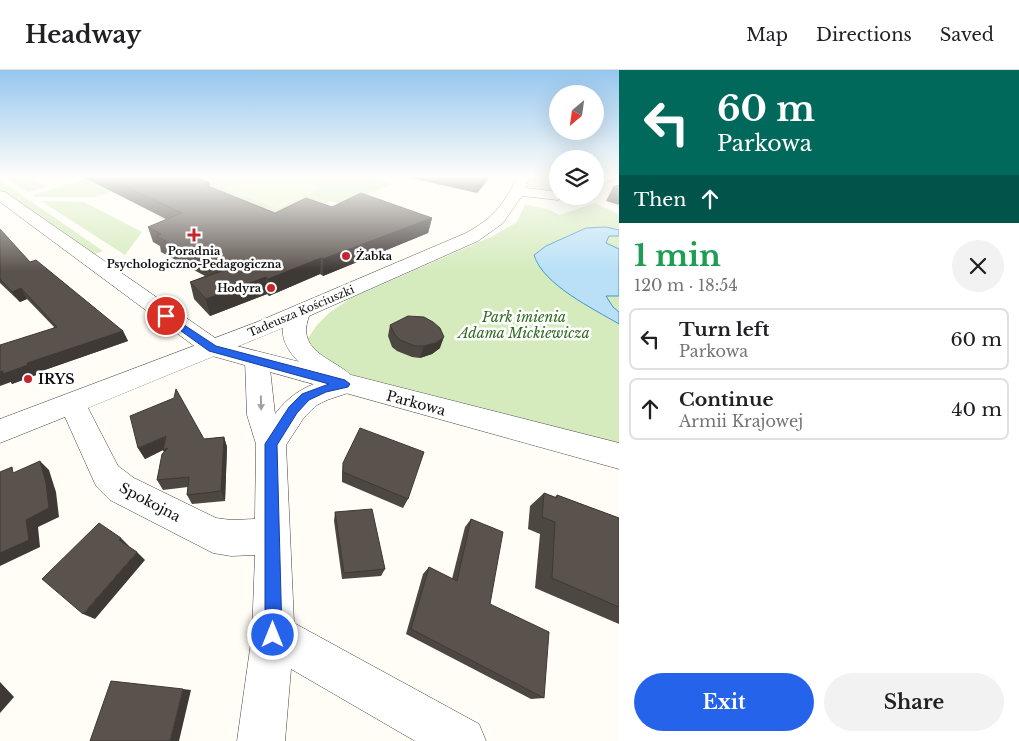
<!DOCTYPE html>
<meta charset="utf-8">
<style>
:root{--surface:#fff;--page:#f2f2f2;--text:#202124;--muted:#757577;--line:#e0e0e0;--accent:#2563eb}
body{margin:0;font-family:"Libre Baskerville",serif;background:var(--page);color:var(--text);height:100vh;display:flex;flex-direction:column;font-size:19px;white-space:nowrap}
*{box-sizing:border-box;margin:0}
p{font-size:16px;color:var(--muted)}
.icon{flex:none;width:28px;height:28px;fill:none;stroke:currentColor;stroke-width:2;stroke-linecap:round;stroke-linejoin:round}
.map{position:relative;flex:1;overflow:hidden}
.sheet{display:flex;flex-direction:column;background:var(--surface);width:400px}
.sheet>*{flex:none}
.guide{background:#00695c;color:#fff;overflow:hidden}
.needle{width:32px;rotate:209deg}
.buttons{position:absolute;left:549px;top:15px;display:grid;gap:10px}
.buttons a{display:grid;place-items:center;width:55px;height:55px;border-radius:50%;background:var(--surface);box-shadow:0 5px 20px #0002;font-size:25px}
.pin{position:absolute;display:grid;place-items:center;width:42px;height:42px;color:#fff;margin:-21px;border:2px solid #fff;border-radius:50%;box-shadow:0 1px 5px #0007}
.me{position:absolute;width:55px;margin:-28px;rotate:0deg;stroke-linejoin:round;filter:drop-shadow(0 0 4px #0008)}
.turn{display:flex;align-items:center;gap:18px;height:105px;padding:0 15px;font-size:22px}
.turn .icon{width:65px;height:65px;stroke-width:2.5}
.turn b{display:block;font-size:35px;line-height:42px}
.then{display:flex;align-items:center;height:48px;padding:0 15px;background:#0003;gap:10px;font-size:19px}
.round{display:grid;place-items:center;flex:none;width:52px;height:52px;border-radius:26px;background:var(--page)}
.head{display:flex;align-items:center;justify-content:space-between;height:85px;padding:0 15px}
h1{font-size:30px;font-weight:800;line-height:38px;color:#1e9e55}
.action{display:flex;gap:10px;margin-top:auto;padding:10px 15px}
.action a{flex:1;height:58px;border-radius:30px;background:var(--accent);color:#fff;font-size:20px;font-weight:800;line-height:58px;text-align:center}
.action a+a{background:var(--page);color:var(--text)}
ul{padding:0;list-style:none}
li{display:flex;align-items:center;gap:15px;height:62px;margin:0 10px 8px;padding:0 5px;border:2px solid var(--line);border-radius:8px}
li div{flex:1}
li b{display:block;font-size:19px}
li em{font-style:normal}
header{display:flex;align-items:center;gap:30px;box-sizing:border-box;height:70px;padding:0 25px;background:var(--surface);border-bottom:1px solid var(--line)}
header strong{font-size:24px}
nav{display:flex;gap:28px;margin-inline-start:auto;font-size:18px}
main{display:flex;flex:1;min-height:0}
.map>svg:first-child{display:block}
.green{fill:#d5ebbd}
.pitch{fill:#e6f2cf}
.water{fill:#b9e0f7;stroke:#3f96cf}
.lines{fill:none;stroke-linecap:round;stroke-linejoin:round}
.minor-casing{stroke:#444;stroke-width:1}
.tertiary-casing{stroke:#444;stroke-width:1}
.minor{fill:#fff;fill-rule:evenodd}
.tertiary{fill:#fff;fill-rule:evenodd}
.wall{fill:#4d4742}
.shaded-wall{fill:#3f3936}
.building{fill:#5a524d;stroke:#3f3936}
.oneway{fill:#a0a0a0}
.route{fill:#2563eb;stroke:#184099}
.poi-dot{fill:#c4262e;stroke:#fff;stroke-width:2}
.labels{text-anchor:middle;stroke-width:5;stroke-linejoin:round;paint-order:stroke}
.far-poi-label{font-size:11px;font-weight:bold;fill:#111;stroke:#fff}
.far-street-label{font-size:11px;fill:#111;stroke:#fff}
.park-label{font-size:14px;font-style:italic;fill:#2f6b1f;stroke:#fff}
.poi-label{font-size:14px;font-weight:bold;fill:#111;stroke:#fff;text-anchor:start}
.street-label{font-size:14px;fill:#111;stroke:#fff}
</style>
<header>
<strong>Headway</strong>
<nav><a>Map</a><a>Directions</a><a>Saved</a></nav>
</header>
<main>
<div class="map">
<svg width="619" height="671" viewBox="0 0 619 671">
<rect width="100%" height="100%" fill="#fffdf5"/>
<path class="green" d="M4 107H30L47 117 28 122Z
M94 107 121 119 95 127H36L32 125Z
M195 107 324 117 292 107H370L393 114 342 135 331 131 281 146 217 176 158 147 211 127Z
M529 107H557V122C547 121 536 122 528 115Z
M0 110 103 181 95 184 2 121 0 119Z
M41 131 84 132 142 162 125 185Z
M595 133 619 144V375L321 303 304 274 317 255 329 243 351 228 493 166 517 152 525 134 550 140 559 145Z"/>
<path class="pitch" d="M195 107H292L324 117 278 139Z"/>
<path class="water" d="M606 157 619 160V166H609L606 173 619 179V226H606L613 237 619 242V254C594 239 543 215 534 185L546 176 586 158Z"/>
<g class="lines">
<defs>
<path id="minor" d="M517 107H529L526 118 558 122V126H565L558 130 522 126 503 153 478 171 309 246C294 287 343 288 358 314L354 321 327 330 317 335 303 349 286 375 294 553 479 654 486 671H415L291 599 285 671H237L252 565 255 485 231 486 213 483 110 430 96 416 65 347 0 373V349L257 252 466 163C493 148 504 135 517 107ZM283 258C280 280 306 299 322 311 301 318 288 327 275 344L269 290 266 284 257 282 248 284 245 290 247 345 256 374 255 449 231 450 216 448 134 408 118 396 88 338Z
M595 107H614L612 110 595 116Z"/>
<path id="tertiary" d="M0 121 5 122 221 272 619 373V399L205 284 0 132Z"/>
</defs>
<use href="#minor" class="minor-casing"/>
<use href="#tertiary" class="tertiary-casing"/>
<use href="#minor" class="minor"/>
<use href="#tertiary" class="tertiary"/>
</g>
<path class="wall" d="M83 107H195L209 112 210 117 275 143 332 137 432 148 428 163 323 206 320 204 269 226 267 224 210 246 194 229 190 212 205 206 161 182 160 176 153 172 148 157 166 149Z
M406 107H490L477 123Z
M619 115V135L606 131 613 117Z
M0 159 30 192 123 261 128 271 36 303V305L12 314 11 312 54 257 27 229 20 232 0 213Z
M390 255 440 278 432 284 420 288 412 287 397 281 392 277 388 266Z
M224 367 227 377 225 431 192 434 187 425 188 417 163 420 157 410 164 382 163 380 145 389 138 378 204 369Z
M343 393 408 429 403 438 342 412V403Z
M544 423 555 427 557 425 619 448V554L535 518 540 464 528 459 530 436Z
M335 442 385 499 381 506 342 509 334 451Z
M471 449 490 534 544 628 531 629 406 564 423 504 429 497 452 509 465 457Z"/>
<path class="shaded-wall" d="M483 107H490L477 123 481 109Z
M209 112 212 127 203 114Z
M432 148 428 163 323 206V189Z
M321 188 320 204 269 226 268 209Z
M266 207 267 224 210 246 206 229Z
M21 218 27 229 20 232 12 222Z
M123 261 128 271 36 303V305L12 314 11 312 0 316V302Z
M444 267 440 278 432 284 420 288 424 276Z
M166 366 169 391 163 380 145 389 138 378Z
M224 367 227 377 225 431 221 421Z
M40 391 49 400 56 422 59 447 38 457 40 477 0 496V483L26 450Z
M121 468 129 476 128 478 119 470Z
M137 482 145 490 95 549 83 544Z
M0 612 14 627 0 643Z
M183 619 191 620 179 671H170Z"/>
<path class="building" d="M105 107H195L209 112 203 114 275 143 306 128 332 137 361 123 432 148 323 189 321 188 268 209 266 207 206 229 190 212 222 201 156 166 161 164 148 157 182 143Z
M471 107H483L481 109Z
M619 115V119L613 117Z
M0 159 30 192 36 190 123 261 27 293 28 295 3 304V301L0 302V275L57 257 21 218 12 222 0 209Z
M408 246 424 247 433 252 440 258 444 267 436 273 424 276H415L400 270 395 265 390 255Z
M176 319 204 369 224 367 221 421 187 425 189 407 157 410 162 384 168 378 163 380 166 366 138 378 130 346 174 328Z
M360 358 424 382 408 429 343 402V393Z
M40 391 46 413 49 438 26 450 29 470 0 483V402L12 397 13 403Z
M544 423 557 428V425L619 448V537L552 508 555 452 542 447Z
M372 439 385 499 344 503 335 442Z
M471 449 503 462 490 534 549 562 544 628 411 559 429 497 457 511Z
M99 453 121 468 119 470 137 482 83 544 42 509Z
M111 611 183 619 170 671H90Z"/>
<defs><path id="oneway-solid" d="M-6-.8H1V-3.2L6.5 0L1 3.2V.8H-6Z" transform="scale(1.25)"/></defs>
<use class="oneway" href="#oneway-solid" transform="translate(261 333) rotate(89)"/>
<linearGradient id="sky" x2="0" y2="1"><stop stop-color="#95c6ee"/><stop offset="0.53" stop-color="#fffefa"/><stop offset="1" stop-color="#fffefa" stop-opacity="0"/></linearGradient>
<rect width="619" height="201" fill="url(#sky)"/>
<path class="route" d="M166 243 216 276 345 310 350 314 348 317 326 322 309 330 297 343 277 375 282 565 279 571 273 574 267 571 265 565V374L289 337 302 324 329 314 209 281 163 248V244Z"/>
<g class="poi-dot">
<path d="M191.5 157.5h5v5h5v5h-5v5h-5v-5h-5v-5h5z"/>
<circle cx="346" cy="186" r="5"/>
<circle cx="271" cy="218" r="5"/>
<circle cx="28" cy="309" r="5"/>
</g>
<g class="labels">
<g class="far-poi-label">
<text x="194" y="185">Poradnia<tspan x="194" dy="13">Psychologiczno-Pedagogiczna</tspan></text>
<text x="356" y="190" text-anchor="start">Żabka</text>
<text x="261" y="222" text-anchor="end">Hodyra</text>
</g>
<g class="far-street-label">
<text transform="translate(301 241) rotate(-23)" y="4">Tadeusza Kościuszki</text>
</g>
<g class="park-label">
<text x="524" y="252">Park imienia<tspan x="524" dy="16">Adama Mickiewicza</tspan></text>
</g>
<g class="poi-label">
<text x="38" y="314">IRYS</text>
</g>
<g class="street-label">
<text transform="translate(416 333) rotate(15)" y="5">Parkowa</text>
<text transform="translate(150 432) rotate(28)" y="5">Spokojna</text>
</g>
</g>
</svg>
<div class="buttons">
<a><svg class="needle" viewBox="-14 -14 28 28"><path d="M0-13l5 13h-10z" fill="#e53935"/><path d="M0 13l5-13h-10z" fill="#757577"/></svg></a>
<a><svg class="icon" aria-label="layers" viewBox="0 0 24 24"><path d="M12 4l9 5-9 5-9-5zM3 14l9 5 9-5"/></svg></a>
</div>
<div class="pin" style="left:166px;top:246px;background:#d93025"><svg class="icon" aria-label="arrive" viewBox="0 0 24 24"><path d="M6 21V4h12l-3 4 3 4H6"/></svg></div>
<svg class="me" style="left:273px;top:565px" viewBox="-20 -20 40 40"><circle r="17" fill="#2563eb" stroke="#fff" stroke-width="3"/><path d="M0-11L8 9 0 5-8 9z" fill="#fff"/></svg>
</div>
<section class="sheet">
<div class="guide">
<div class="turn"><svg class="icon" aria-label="left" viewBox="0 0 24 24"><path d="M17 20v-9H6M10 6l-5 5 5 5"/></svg><div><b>60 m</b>Parkowa</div></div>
<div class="then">Then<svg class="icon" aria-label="ahead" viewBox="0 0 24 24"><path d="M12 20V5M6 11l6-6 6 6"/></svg></div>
</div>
<div class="head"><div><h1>1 min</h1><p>120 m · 18:54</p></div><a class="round"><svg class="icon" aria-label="close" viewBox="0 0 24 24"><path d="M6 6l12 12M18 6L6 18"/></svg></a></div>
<ul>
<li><svg class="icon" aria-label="left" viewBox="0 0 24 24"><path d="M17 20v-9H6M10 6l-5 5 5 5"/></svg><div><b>Turn left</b><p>Parkowa</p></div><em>60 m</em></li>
<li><svg class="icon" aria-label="ahead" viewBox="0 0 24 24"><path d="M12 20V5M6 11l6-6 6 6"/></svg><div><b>Continue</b><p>Armii Krajowej</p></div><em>40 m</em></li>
</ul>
<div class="action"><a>Exit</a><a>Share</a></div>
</section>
</main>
